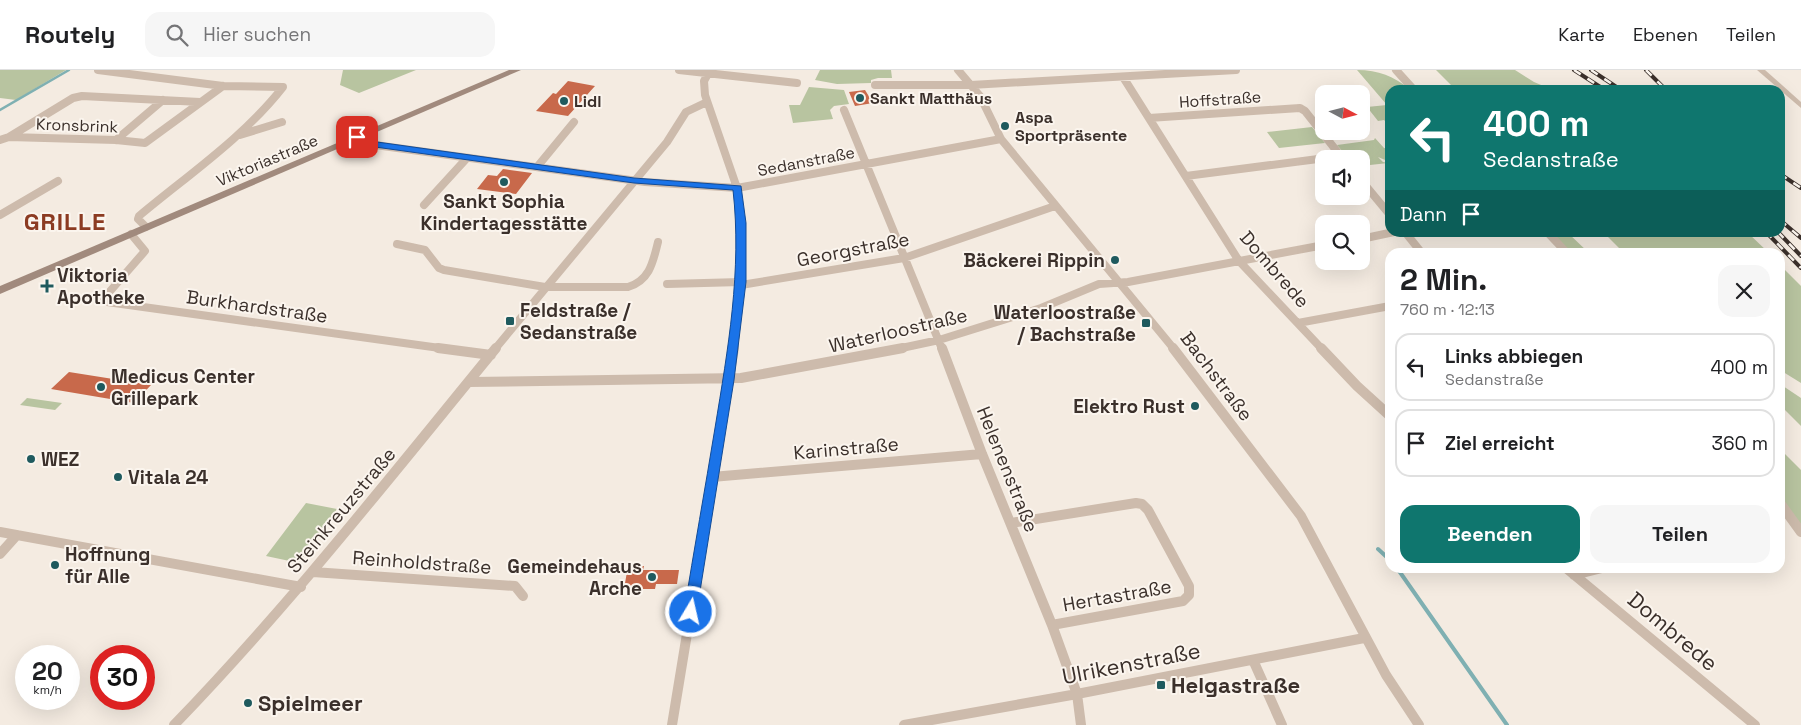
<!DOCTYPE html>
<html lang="de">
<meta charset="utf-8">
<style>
:root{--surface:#fff;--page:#f6f6f6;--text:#202124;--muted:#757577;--line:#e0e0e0;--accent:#0f766e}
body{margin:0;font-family:"Space Grotesk",sans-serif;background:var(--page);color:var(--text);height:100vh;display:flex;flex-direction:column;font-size:19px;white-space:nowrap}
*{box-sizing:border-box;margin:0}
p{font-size:16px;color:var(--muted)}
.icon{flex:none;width:28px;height:28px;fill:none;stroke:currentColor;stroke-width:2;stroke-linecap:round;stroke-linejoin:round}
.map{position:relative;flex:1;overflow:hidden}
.drawer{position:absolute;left:1385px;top:178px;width:400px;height:325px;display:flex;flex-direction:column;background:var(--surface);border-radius:15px;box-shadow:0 5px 20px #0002}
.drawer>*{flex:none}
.hud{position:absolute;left:1385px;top:15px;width:400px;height:152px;border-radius:15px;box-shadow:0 5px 20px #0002;background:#0f766e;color:#fff;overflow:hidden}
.needle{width:32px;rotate:97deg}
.tools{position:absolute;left:1315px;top:15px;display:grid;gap:10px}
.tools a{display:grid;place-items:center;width:55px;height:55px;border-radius:10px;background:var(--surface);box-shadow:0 5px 20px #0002;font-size:25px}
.speed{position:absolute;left:15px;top:575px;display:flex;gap:10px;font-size:25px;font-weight:700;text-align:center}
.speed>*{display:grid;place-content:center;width:65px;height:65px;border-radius:50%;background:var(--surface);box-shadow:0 5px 20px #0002;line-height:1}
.speed small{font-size:12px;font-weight:400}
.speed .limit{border:8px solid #d22;background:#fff;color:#111}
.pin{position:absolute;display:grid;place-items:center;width:42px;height:42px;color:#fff;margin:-21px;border-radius:10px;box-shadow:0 2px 8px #0006}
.me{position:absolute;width:55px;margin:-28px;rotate:9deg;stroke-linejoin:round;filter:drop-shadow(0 0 4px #0008)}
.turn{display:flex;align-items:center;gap:18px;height:105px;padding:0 15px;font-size:22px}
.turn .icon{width:65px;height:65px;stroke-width:2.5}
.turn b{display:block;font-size:35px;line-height:42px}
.then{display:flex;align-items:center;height:48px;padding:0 15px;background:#0003;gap:10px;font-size:19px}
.round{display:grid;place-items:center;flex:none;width:52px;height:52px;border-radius:15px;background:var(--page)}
.head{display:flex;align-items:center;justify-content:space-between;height:85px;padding:0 15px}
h1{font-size:30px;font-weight:600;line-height:38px}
.cta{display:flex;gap:10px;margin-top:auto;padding:10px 15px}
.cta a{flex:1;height:58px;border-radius:15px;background:var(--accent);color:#fff;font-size:20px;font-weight:600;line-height:58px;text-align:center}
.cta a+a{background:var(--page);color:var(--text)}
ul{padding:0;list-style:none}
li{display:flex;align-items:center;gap:15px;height:68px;margin:0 10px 8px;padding:0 5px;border:2px solid var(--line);border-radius:15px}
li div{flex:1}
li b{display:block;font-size:19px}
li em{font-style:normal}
header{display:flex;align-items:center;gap:30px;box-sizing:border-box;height:70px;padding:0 25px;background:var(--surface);border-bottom:1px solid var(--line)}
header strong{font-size:24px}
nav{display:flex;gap:28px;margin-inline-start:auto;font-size:18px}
.search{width:350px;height:45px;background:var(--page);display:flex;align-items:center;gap:12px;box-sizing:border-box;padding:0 18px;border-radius:15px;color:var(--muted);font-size:19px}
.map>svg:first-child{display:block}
.green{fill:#b8c4a0}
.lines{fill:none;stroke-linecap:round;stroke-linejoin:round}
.stream-far1{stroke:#7fb0b2;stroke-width:2.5}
.stream{stroke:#7fb0b2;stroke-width:4}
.building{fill:#c8694b}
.minor-far1{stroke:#cdbbac;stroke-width:8}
.minor{stroke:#cdbbac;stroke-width:10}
.tertiary{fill:#cdbbac;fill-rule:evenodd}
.secondary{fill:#a18a7d;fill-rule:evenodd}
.rail-casing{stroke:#3b302b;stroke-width:4}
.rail{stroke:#fbf5ee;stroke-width:2.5;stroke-dasharray:8;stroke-linecap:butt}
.route{fill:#1a73e8;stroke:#114b97}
.poi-dot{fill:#1f5a5e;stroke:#fbf5ee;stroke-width:2}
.labels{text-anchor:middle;stroke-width:4;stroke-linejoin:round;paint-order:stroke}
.far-poi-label{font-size:16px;font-weight:bold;fill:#3b302b;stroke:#fbf5ee;text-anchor:start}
.far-street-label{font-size:16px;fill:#3b302b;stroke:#fbf5ee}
.poi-label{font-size:19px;font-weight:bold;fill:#3b302b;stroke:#fbf5ee;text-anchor:start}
.street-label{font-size:19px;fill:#3b302b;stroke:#fbf5ee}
.near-street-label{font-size:22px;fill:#3b302b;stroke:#fbf5ee}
.near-poi-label{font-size:22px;font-weight:bold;fill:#3b302b;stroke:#fbf5ee;text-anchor:start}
.district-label{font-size:24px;font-weight:bold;letter-spacing:1px;fill:#8c3b22;stroke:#fbf5ee}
</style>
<header>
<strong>Routely</strong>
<div class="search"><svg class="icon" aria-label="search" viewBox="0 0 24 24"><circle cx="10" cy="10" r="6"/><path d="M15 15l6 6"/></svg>Hier suchen</div>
<nav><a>Karte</a><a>Ebenen</a><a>Teilen</a></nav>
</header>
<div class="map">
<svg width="1801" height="655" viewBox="0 0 1801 655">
<rect width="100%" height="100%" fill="#f4ebe1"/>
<path class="green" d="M0 0H66L16 30 0 28Z
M343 0H416L359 23 340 15Z
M820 0H891L892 8H878L871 10V13L837 14 815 10Z
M1357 0C1379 0 1393 6 1411 20H1390V56L1384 50 1378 51 1367 37 1387 35Z
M1436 0H1515L1534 12 1553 20H1456Z
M809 17 844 20 849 34 834 36 830 40 833 49 793 53 789 35H800Z
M1312 57 1325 73 1279 78 1267 62Z
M1375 68 1384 78 1390 79V92L1378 87 1383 92 1388 93 1361 96V89H1349L1337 75 1374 70Z
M1550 163H1568L1588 182H1568Z
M1604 163H1748L1768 182H1623Z
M1780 195 1801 216V313L1780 300Z
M1780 314 1801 328V356L1780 335Z
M27 328 62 333 55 340 20 335Z
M1780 379 1801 400V460L1780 432Z
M306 433 337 439 299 493 266 486Z"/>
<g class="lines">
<path class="stream-far1" d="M0 40 69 0"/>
<path class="stream" d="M1378 479 1390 490
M1397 498 1507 655"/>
</g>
<path class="building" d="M568 11 595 16 568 46 536 41 553 23 556 24Z
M865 20 873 33 855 36 849 22Z
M503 99 532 103 516 124 477 119 488 105 497 106Z
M69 302 151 315 134 333 51 319Z
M628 496H644L643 500H679L677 514H656L655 519H624Z"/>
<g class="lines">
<path class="minor-far1" d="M98 0 223 16 283 17C244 67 188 105 139 146L138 149 146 157
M679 0 797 13
M710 0 704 11 705 25 737 118 741 150V214L734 279
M958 0 980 26 1001 69 1174 279
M1396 0 1414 20
M1123 7 1239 191 1322 279
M875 15H971L1236 0
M844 40 942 279
M1149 48 1300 38 1305 41 1343 89
M240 65 282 52
M9 67 73 28 82 26 200 32
M357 67 368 74 645 112 737 118 1001 69
M0 70 9 67 116 70 145 73 223 16
M116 70 163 30
M537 97 574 52
M1186 106 1341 86
M1361 110 1390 145
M424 135 467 88
M0 145 58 111
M1405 162 1421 182
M1547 162 1566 182
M131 164 145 181 105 227 104 230 107 232 447 279
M1361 169 1394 162
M397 174 425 180 439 198 444 200 545 217H628C650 210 653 192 658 172
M667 214 741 212
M741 215 904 188 1055 136
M1298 253 1390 236
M495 279 667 72 686 42 707 32
M897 279 939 270 1041 238 1099 214 1128 212 1324 175"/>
<path class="minor" d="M438 278 491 285
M942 278 982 384 1052 555 1077 624 1081 655
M1173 278 1301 446 1386 605 1419 655
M1321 278 1357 316 1390 346
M469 312 741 308 903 278
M712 407 982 384
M1780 433 1801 462
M1011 453 1136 433 1142 434 1148 440 1189 516V525L1183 531 1052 555
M0 462 301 517
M0 484 17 465
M1566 498 1755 655
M313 502 515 516 523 526
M1574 505 1602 498
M1253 590 1282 655
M174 655C289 536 391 406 496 278
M672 655 734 278
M904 655 1077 624 1364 568"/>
<path class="tertiary" d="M1757 0H1765L1801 32V38Z"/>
<path class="secondary" d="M509 0H521L0 224V216Z"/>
<defs>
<path id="rail" d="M1574 0 1605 20
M1591 0 1621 20
M1646 0 1666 20
M1780 104 1801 118
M1780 150 1801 168
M1766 162 1801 198
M1778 162 1801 186"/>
</defs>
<use href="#rail" class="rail-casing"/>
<use href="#rail" class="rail"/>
</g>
<path class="route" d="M354 65H360L370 71 634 108 741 116 746 153V212L734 310 696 546 691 548 686 546 684 542C694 480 705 419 715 358 728 279 742 200 733 120L634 113 368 76 354 69Z"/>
<g class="poi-dot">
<circle cx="860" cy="28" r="5"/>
<circle cx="564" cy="31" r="5"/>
<circle cx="1005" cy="56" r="5"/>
<circle cx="504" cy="112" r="5"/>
<circle cx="1115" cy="190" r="5"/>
<path d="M44.5 208.5h5v5h5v5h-5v5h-5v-5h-5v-5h5z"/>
<rect x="505" y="246" width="10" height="10" rx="2.5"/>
<rect x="1141" y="248" width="10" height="10" rx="2.5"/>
<circle cx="101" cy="317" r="5"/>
<circle cx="1195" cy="336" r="5"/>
<circle cx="31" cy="389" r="5"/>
<circle cx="118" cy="407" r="5"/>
<circle cx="55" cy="495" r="5"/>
<circle cx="652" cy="507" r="5"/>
<rect x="1156" y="610" width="10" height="10" rx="2.5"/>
<circle cx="248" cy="633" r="5"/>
</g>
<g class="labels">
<g class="far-poi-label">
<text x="870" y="34">Sankt Matthäus</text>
<text x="574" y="37">Lidl</text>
<text x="1015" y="53">Aspa<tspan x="1015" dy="18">Sportpräsente</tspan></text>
</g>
<g class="far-street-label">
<text transform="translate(1220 29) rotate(-4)" y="6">Hoffstraße</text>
<text transform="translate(77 55) rotate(2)" y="6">Kronsbrink</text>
<text transform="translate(267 90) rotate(-23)" y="6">Viktoriastraße</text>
<text transform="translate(806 91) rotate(-11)" y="6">Sedanstraße</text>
</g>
<g class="poi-label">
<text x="504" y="138" text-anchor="middle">Sankt Sophia<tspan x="504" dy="22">Kindertagesstätte</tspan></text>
<text x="1105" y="197" text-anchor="end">Bäckerei Rippin</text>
<text x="57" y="212">Viktoria<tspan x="57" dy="22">Apotheke</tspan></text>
<text x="520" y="247">Feldstraße /<tspan x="520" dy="22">Sedanstraße</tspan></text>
<text x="1136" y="249" text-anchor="end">Waterloostraße<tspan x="1136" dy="22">/ Bachstraße</tspan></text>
<text x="111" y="313">Medicus Center<tspan x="111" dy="22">Grillepark</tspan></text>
<text x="1185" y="343" text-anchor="end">Elektro Rust</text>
<text x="41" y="396">WEZ</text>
<text x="128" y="414">Vitala 24</text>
<text x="65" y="491">Hoffnung<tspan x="65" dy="22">für Alle</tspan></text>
<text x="642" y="503" text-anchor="end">Gemeindehaus<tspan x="642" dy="22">Arche</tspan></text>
</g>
<g class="street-label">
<text transform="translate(853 179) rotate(-11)" y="7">Georgstraße</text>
<text transform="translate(1275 199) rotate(49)" y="7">Dombrede</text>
<text transform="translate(257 236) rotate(8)" y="7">Burkhardstraße</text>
<text transform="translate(898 260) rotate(-13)" y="7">Waterloostraße</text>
<text transform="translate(1217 306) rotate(53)" y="7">Bachstraße</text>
<text transform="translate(846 378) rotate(-5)" y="7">Karinstraße</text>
<text transform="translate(1008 399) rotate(68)" y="7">Helenenstraße</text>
<text transform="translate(341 440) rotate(-50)" y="7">Steinkreuzstraße</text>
<text transform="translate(422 492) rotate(4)" y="7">Reinholdstraße</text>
<text transform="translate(1117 525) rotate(-10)" y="7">Hertastraße</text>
</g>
<g class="near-street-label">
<text transform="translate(1673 561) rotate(40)" y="8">Dombrede</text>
<text transform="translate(1131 593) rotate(-11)" y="8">Ulrikenstraße</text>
</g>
<g class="near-poi-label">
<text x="1171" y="623">Helgastraße</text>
<text x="258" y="641">Spielmeer</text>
</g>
<g class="district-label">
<text x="65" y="160">GRILLE</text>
</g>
</g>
</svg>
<div class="tools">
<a><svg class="needle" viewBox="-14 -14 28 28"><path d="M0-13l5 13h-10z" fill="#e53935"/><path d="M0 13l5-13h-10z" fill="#757577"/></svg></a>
<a><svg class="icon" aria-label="sound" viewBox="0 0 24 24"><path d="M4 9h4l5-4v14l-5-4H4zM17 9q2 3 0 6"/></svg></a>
<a><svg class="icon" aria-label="search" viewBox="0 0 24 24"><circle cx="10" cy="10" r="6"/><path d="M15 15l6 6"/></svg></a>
</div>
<div class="speed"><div>20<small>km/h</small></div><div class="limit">30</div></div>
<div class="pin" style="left:357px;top:67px;background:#d93025"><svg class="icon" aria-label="arrive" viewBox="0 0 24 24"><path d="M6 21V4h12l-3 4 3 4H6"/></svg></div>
<svg class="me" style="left:691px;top:542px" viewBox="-20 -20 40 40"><circle r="17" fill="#1a73e8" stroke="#fff" stroke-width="3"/><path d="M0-11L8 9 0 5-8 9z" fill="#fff"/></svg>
<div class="hud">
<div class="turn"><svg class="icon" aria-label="left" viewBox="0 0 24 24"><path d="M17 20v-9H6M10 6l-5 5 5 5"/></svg><div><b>400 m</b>Sedanstraße</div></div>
<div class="then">Dann<svg class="icon" aria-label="arrive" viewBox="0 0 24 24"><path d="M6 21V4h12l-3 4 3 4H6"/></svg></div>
</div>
<section class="drawer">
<div class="head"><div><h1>2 Min.</h1><p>760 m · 12:13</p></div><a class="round"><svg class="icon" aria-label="close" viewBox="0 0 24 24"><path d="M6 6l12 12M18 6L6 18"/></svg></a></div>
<ul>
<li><svg class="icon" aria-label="left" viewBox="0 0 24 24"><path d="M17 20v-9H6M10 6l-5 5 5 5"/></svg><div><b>Links abbiegen</b><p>Sedanstraße</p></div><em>400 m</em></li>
<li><svg class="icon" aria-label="arrive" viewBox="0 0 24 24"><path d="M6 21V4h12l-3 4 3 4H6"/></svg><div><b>Ziel erreicht</b></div><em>360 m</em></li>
</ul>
<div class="cta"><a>Beenden</a><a>Teilen</a></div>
</section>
</div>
